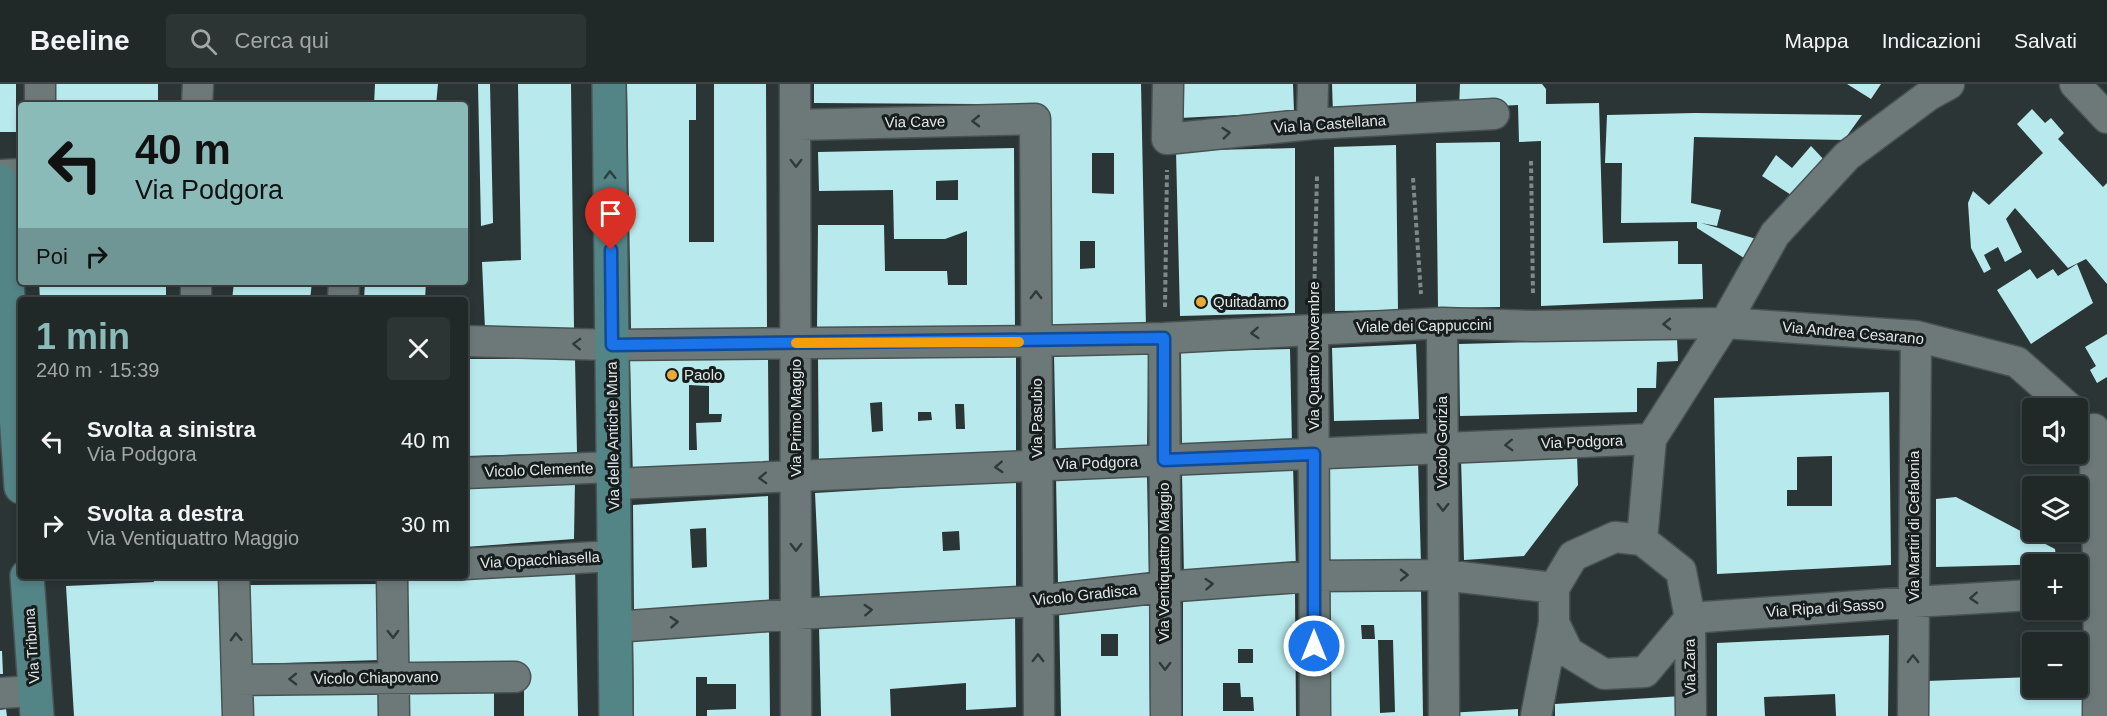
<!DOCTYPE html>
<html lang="it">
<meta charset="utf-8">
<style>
:root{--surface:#202828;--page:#2d3434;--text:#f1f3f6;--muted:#a2a6a8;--line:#3d4445;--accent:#8bbbb9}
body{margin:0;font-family:Helvetica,sans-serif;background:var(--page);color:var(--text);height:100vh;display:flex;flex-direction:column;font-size:22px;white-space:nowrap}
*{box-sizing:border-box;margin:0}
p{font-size:20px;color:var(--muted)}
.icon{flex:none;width:33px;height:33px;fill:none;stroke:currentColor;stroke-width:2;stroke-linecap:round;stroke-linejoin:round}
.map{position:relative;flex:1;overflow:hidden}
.sheet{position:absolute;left:18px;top:213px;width:450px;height:282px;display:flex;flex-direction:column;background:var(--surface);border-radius:6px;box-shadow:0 3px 9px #0003,0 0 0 2px var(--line)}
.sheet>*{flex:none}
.banner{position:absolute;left:18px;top:18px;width:450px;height:183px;border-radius:6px;box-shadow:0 3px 9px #0003,0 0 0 2px var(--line);background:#8bbbb9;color:#111;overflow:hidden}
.controls{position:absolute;left:2022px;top:314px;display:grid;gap:12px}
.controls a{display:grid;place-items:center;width:66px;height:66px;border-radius:6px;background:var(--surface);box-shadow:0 3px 9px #0003,0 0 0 2px var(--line);font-size:30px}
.pin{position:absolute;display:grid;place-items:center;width:51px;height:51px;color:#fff;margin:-62px -26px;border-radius:50% 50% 50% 0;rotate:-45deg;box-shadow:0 0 6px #0007}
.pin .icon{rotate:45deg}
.me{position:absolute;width:66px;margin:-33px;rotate:0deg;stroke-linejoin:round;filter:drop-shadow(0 0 4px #0008)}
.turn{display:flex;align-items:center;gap:21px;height:126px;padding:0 18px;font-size:27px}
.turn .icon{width:78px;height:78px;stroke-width:2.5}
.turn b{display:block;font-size:42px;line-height:51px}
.then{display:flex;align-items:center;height:57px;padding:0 18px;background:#0003;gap:12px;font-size:22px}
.round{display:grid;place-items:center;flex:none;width:63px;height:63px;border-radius:6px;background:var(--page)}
.overview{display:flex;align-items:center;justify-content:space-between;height:102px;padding:0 18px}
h1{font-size:36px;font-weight:700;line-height:45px;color:var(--accent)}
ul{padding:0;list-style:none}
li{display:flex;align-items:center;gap:18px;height:84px;padding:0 18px}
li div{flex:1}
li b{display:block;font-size:22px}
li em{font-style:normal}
header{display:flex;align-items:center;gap:36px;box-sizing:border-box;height:84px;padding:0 30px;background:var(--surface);border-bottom:2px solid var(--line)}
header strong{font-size:28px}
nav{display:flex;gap:33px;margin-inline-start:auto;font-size:21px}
.search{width:420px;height:54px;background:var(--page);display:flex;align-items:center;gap:15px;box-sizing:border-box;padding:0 21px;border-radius:6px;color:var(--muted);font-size:22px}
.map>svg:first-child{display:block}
.building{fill:#b8eaed;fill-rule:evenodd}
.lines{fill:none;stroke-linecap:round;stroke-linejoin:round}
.street-casing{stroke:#495252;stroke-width:33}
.secondary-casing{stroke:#495252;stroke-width:36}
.path{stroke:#808889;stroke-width:4;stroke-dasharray:4.5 3;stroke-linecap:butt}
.street{stroke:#6d7979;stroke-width:30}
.secondary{stroke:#538486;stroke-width:33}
.oneway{stroke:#313838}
.oneway2{stroke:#2c4041}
.route-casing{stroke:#114b97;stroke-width:15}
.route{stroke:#1a73e8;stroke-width:10}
.slow{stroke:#f59e0b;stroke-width:10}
.poi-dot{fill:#e8ab37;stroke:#171c1c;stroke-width:2}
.labels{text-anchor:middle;stroke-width:6;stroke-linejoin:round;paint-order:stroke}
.street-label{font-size:15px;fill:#e1e7e8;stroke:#171c1c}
.poi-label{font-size:15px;fill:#e1e7e8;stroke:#171c1c;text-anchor:start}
</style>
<header>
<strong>Beeline</strong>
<div class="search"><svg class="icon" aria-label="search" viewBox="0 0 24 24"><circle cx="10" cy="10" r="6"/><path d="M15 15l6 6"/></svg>Cerca qui</div>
<nav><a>Mappa</a><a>Indicazioni</a><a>Salvati</a></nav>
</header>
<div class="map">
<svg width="2107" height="632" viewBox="0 0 2107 632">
<rect width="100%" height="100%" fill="#2b3536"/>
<path class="building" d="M0 0H16V48H0Z
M55 0H158V21H55Z
M375 0H438L436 21H374Z
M478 0H490L493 139 481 142Z
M518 0H571L574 245H485L482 178 521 176Z
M627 0H696V36H689V158H714V0H766L767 245H631Z
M814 0H1141L1146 244H1051L1050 31H978L977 20 814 19ZM1092 69H1114V110L1092 109ZM1080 157H1095V184L1080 185Z
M1181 0H1293L1294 28 1180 34Z
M1332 0H1416V27L1333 30Z
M1460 0H1542L1546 5V20L1599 19 1603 159 1678 157V180H1702L1703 215 1541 222V57L1519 58 1518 21 1459 24Z
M1847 0H1881L1871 15Z
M2032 25 2045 39 2051 34 2064 49 2058 55 2103 103 2107 99V200L2086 175 2068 184 2015 124 2006 135 2022 168 2005 178 1998 163 1984 171 1991 185 1984 189 1971 164 1968 119 1973 107 1989 121 2043 69 2017 40Z
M1695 29 1862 31 1844 56 1694 53 1691 119 1721 126 1717 142 1701 139 1767 158 1744 174 1697 144V138L1621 139 1622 79H1605L1607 31Z
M1500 58V223L1438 224 1436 59Z
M1396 61 1398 226 1335 227 1334 63Z
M1811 62 1827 79 1799 116 1762 92 1776 71 1792 84Z
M1014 64 1015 245 817 247 818 141H884L885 187H947L948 201H967V147L945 155H894L893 106 819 107 818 68ZM958 96V116H936V97Z
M1295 64V229L1180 232 1176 67Z
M2077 180 2093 219 2031 260 1997 206 2030 185 2037 195 2053 185 2058 192Z
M39 198H166V216H40Z
M234 198H312L310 216H232Z
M365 198H426L425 216H364Z
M2107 250V293L2097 299 2090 286 2096 282 2085 263Z
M1677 254 1678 277 1657 278 1656 304H1637V328L1460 332 1459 260Z
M1416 260 1419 335 1334 337 1332 264Z
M1290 265 1292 361 1182 365 1181 268Z
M1148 269 1147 369 1056 370 1054 270Z
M1016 273V377L819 386 818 275ZM882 318 883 347 872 348 870 319ZM955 320H964L965 345H956ZM918 328H931L932 336 918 337Z
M465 275H575L577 369 465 372Z
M630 275H768L769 390 633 395ZM689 301 709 302V330H722L721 338 696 339 697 366H689Z
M1889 308 1891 481 1717 490 1714 314ZM1832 372V422H1787V406H1797V373Z
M1577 370 1578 401 1524 472 1464 476 1461 375Z
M1418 376 1421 480 1326 482 1323 381Z
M1293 382 1296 487 1184 493 1182 387Z
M1147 392 1149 496 1058 501 1056 393Z
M575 396 574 455 465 463V399Z
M1016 397V506L820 516 815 409ZM959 447 960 466 943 467 942 448Z
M768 412 769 521 634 528 633 421ZM706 444 707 483 692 484 690 445Z
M1956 413 2055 465 2057 480 1936 483V415Z
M575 481 578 632H524V583L407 585 408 494 465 492Z
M153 492H219L223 632H74L66 502 154 498Z
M377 500 379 576 250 580 249 501Z
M1421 507 1423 632H1329L1325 508ZM1361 541H1374L1375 555H1362ZM1378 556H1393L1395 628 1380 629Z
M1295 509 1296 632H1183V514ZM1238 565H1253V579H1238ZM1223 599H1240L1241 613H1253L1254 627H1223Z
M1149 521 1150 632H1061L1059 525ZM1101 550H1118V572H1101Z
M1015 530 1016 623 966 626V599L890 605 891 632H821L819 541Z
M769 544 770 632H707V626L736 625V600H707V593H696V632H634L633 552Z
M1889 551 1888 632H1836L1835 610 1764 613 1765 632H1717V559Z
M0 567H2L3 590H0Z
M2083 591V632H1927V597L2032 593V603H2078V592Z
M494 601V632H409L408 604Z
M380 603 381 632H251L250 605Z
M1682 612V632H1555V620Z
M6 625 7 632H0V626Z
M1518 625V632H1447V629Z"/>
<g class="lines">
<defs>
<path id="street" d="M40 0V21
M795 0 796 632
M1168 0 1167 55 1312 40 1494 30
M2075 0 2107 34
M197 21 198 0
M1312 40 1313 0
M796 41 1035 35 1039 632
M0 91 21 90
M196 198V216
M343 216 344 198
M1442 239 1444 632
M1313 245 1315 632
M1164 254 1166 632
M465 257 612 261 1036 257 1164 254 1442 239 1534 242 1725 239 1916 252 2017 278 2069 324
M2094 345 2099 508 2098 632
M465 389 614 383
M614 400 1651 355
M1642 456 1651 355 1725 239 1775 150 1847 72 1929 11 1949 0
M465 480 615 472
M234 492 238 632
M392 492 394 632
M1690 534 1914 518 2032 511
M1554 539 1568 568 1604 590 1645 588 1690 534
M615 543 796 530 1038 517 1164 503 1314 492 1443 491 1554 504
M237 596 515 593
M0 609 35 607
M1536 632 1554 539V504L1573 472 1615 453 1642 456 1681 487 1690 534 1691 632
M1913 632 1916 252"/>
<path id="secondary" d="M609 0 616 632
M0 97 21 403
M27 492 37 632"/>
</defs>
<use href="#street" class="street-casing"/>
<use href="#secondary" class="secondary-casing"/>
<path class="path" d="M1531 77 1533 211
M1413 94 1421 210
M1314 217 1317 92
M1165 223 1167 86"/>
<use href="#street" class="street"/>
<use href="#secondary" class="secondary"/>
</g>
<defs><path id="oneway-chevron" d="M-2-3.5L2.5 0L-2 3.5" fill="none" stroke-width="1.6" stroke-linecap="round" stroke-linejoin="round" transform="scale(1.5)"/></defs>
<g class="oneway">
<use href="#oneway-chevron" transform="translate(976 37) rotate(179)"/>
<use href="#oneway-chevron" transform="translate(1226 49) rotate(-6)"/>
<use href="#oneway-chevron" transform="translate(796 79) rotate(90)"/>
<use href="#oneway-chevron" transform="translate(1036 211) rotate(-90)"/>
<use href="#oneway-chevron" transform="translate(1667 240) rotate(179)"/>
<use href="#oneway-chevron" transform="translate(1255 249) rotate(176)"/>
<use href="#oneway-chevron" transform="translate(577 260) rotate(-178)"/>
<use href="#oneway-chevron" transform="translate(1509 361) rotate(178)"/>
<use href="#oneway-chevron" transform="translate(999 383) rotate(177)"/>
<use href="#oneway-chevron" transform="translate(763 394) rotate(178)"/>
<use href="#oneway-chevron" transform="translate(1443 423) rotate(90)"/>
<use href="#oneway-chevron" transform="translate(796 463) rotate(90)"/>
<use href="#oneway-chevron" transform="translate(1404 491) rotate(-1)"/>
<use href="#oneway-chevron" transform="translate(1209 500) rotate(-4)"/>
<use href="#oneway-chevron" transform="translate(1974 514) rotate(177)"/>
<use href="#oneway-chevron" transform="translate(868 526) rotate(-3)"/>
<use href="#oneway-chevron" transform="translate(674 538) rotate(-4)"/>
<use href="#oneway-chevron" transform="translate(393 550) rotate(89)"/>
<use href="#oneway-chevron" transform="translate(236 553) rotate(-92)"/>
<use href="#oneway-chevron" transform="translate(1038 574) rotate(-90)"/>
<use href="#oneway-chevron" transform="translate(1913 575) rotate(-90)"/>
<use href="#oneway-chevron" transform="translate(1165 582) rotate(90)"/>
<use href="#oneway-chevron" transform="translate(293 595) rotate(179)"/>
</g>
<use class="oneway2" href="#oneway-chevron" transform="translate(610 91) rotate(-91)"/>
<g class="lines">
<defs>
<path id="route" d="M611 166 612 261 1164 254V376L1314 370V562"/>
</defs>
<use href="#route" class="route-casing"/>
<use href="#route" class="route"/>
<path class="slow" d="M796 259 1019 258"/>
</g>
<g class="poi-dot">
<circle cx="1201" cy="218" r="6"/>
<circle cx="672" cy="291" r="6"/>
</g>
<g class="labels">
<g class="street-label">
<text transform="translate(915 38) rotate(-1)" y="5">Via Cave</text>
<text transform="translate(1330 40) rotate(-4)" y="5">Via la Castellana</text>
<text transform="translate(1424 242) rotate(-1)" y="5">Viale dei Cappuccini</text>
<text transform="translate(1853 249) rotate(5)" y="5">Via Andrea Cesarano</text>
<text transform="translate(1314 272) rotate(-90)" y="5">Via Quattro Novembre</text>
<text transform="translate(796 334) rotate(-90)" y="5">Via Primo Maggio</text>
<text transform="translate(1037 334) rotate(-90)" y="5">Via Pasubio</text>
<text transform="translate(613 352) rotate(-91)" y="5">Via delle Antiche Mura</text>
<text transform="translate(1442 358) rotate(-90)" y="5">Vicolo Gorizia</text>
<text transform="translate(1582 358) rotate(-2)" y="5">Via Podgora</text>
<text transform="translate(1097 379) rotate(-2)" y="5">Via Podgora</text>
<text transform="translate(539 386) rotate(-2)" y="5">Vicolo Clemente</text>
<text transform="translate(1914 442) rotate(-90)" y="5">Via Martiri di Cefalonia</text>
<text transform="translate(540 476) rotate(-3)" y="5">Via Opacchiasella</text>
<text transform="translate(1164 478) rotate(-90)" y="5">Via Ventiquattro Maggio</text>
<text transform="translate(1085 511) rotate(-6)" y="5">Vicolo Gradisca</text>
<text transform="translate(1825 524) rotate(-4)" y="5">Via Ripa di Sasso</text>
<text transform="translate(32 562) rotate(-94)" y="5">Via Tribuna</text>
<text transform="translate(1690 583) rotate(-91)" y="5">Via Zara</text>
<text transform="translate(376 594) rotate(-1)" y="5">Vicolo Chiapovano</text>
</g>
<g class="poi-label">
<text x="1213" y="223">Quitadamo</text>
<text x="684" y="296">Paolo</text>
</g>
</g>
</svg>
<div class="controls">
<a><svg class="icon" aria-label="sound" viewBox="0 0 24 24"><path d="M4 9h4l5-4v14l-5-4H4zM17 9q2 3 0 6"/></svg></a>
<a><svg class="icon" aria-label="layers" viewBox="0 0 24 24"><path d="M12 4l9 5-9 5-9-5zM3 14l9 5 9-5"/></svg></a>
<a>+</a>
<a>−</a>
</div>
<div class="pin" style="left:611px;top:166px;background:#d93025"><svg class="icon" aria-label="arrive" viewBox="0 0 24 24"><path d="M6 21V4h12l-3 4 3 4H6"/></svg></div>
<svg class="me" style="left:1314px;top:562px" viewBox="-20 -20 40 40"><circle r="17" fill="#1a73e8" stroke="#fff" stroke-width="3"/><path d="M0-11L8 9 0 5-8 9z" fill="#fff"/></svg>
<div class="banner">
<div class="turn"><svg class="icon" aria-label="left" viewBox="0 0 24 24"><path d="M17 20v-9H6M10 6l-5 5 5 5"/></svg><div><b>40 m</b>Via Podgora</div></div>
<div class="then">Poi<svg class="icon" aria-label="right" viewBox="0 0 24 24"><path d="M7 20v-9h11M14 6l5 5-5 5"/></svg></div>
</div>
<section class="sheet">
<div class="overview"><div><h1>1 min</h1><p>240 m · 15:39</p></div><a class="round"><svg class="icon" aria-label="close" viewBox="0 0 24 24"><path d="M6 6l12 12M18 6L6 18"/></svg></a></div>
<ul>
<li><svg class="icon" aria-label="left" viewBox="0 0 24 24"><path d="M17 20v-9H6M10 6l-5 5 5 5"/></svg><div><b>Svolta a sinistra</b><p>Via Podgora</p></div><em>40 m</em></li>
<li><svg class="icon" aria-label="right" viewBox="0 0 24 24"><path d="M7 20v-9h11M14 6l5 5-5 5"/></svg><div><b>Svolta a destra</b><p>Via Ventiquattro Maggio</p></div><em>30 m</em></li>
</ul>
</section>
</div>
